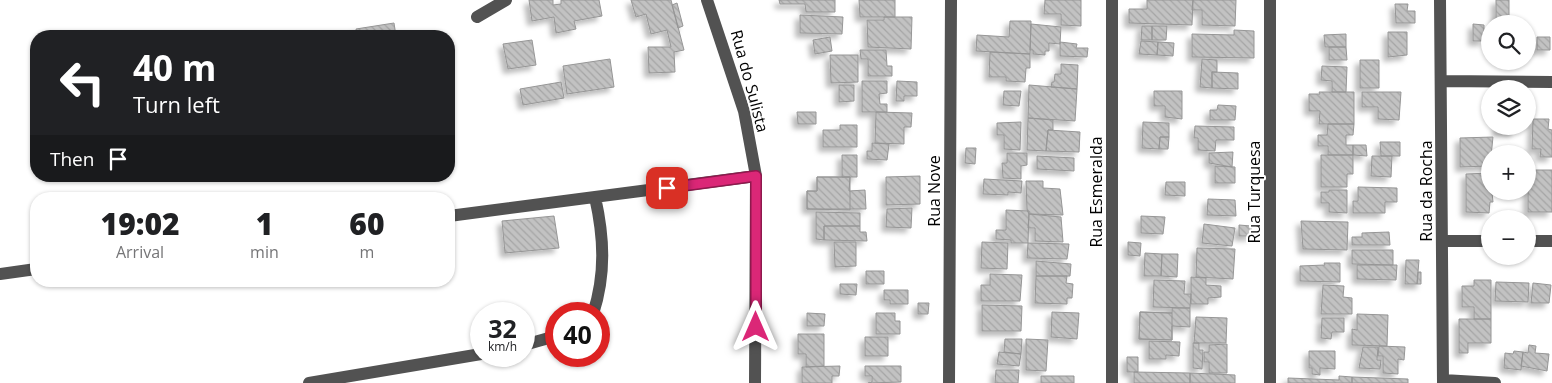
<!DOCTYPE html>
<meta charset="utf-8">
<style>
:root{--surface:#fff;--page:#f6f6f6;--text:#202124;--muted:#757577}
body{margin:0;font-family:"Open Sans",sans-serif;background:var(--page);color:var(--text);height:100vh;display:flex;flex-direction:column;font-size:19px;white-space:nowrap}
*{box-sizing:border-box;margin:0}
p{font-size:16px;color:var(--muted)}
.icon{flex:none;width:28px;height:28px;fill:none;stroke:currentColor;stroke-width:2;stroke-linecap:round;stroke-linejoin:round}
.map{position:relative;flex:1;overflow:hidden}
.panel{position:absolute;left:30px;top:192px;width:425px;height:95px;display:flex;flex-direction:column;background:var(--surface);border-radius:20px;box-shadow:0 1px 4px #0004}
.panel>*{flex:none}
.banner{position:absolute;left:30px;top:30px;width:425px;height:152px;border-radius:20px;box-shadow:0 1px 4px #0004;background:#202124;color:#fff;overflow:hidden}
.fabs{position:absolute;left:1481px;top:15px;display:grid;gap:10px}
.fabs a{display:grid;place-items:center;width:55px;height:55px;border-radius:50%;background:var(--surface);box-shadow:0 1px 4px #0004;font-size:25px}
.speed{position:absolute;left:470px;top:302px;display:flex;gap:10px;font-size:25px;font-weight:700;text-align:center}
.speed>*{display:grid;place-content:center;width:65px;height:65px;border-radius:50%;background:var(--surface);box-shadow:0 1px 4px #0004;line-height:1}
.speed small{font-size:12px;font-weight:400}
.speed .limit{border:8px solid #d22;background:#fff;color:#111}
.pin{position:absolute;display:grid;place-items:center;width:42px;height:42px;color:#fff;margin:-21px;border-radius:10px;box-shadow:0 2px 8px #0006}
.me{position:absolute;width:55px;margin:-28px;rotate:0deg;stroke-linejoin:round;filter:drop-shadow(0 0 4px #0008)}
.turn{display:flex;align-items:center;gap:18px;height:105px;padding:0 20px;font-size:22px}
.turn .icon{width:65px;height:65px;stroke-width:2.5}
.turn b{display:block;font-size:35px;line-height:42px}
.then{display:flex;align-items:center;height:48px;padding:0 20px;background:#0003;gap:10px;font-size:19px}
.eta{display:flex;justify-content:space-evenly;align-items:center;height:85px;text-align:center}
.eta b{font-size:30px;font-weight:800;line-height:35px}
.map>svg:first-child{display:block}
.building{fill:url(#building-back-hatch);stroke:#969696;filter:url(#shadow)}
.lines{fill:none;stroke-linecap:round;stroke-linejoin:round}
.minor{stroke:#525252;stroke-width:12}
.route-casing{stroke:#8e194d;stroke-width:12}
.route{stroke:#db2777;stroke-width:9}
.labels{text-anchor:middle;stroke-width:4;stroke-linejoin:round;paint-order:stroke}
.street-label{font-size:16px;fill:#000;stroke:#fff}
</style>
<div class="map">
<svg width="1552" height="383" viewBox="0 0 1552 383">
<defs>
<pattern id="building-back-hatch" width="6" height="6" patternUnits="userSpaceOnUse" patternTransform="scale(1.25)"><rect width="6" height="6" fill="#c2c2c2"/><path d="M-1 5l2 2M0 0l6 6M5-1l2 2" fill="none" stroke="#a5a5a5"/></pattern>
<filter id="shadow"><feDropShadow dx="-4.5" dy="4.5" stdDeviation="2.5" flood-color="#0004"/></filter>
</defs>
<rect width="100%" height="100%" fill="#fff"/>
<path class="building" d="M529 0H553V5L561 4V0H599L602 16 574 21 576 29 556 33 554 17 532 21Z
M631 0H671L684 50 674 52 675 72 649 73 648 47H671L667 30 651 34 646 14 636 17Z
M779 0H835V12H806L805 4H780Z
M859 0H895V17H860Z
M1045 0H1081V26L1061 25V14H1044Z
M1147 0H1193L1192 25 1129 23V9H1147Z
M1193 0H1236L1235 26 1202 25V10H1192Z
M1496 0H1509V24H1496Z
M677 3 683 26 678 28 672 5Z
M1395 4H1408L1407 11H1415V23H1396Z
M800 15 843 17 842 34 800 33Z
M884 17H912L911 49 868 47 867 20H884Z
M1010 21H1031L1030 54 976 51 977 35 1009 37Z
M394 23 396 36H357L356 29Z
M1031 24 1061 27 1060 44 1049 43V51H1045V55L1033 54V50H1030Z
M1473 24 1484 25V41H1473Z
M1142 26H1152V40H1141Z
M1152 26H1167L1166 40H1152Z
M1234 30 1254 31V58L1192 57V34L1234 35Z
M1388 32H1407V55L1388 57Z
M1346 34V47H1325L1324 35Z
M830 37 832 51 815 54 813 40Z
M1537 37H1550V50H1537Z
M532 40 536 65 508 69 503 44Z
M1141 41 1158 42 1157 55 1139 54Z
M1060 42 1077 44 1076 48H1088L1087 57 1060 56Z
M1158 42 1174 43 1173 56 1157 55Z
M1329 47H1346L1347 60H1329Z
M860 50H886L887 66H892V76H868V59H861Z
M990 52 1030 54V68H1026L1025 82 1006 81V77H989Z
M830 55H858V82L831 83Z
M610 59 614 87 567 94 563 66Z
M1202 59 1217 60V72H1212V88L1200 87Z
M1360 60H1379V88H1360Z
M1061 64 1078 65 1077 89 1051 87 1052 82H1054L1055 74H1061Z
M1322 66 1347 67 1346 92H1332V81L1321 80Z
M1212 72 1238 73V89L1212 88Z
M862 81H887V93L879 94 880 104H887V112H862Z
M897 81 917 82V96H904V101H896Z
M561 82 564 98 523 105 520 89Z
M839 85H854V101L839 102Z
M1029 85 1077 89 1075 121 1028 118Z
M1004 91H1021L1019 106 1003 105Z
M1154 91H1182V119L1165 117V106H1154Z
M1319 92H1354V124H1319L1320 111H1309V94H1320Z
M1362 92H1401L1399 120 1378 119V107H1362Z
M1218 105 1236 106 1235 120H1210V110H1217Z
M797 112H816V124H798Z
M876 112 912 113 911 127H904V144L875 143Z
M1028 118 1053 120V130H1048L1046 151 1027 150Z
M1533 119H1549L1548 129 1552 130V157H1540L1541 149H1532Z
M1021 122 1020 150 1004 149V135H997V123Z
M1143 122 1169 123V137H1160L1159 149 1142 148Z
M1328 124H1354L1353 135H1346V145H1353V155H1328V146H1318V135H1327Z
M840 125H857V147H823V130H840Z
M1195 126 1234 127V140H1216L1215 151 1198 150V138H1194Z
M1497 126H1515V132H1497Z
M1048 130 1080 132 1079 152 1046 151Z
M1160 137H1169L1168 149H1159Z
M1493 137 1490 166 1460 167V138Z
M1380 142H1400V156H1381Z
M872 143 889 144 887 160 867 159V151H872Z
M1353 145H1366L1367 156 1353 155Z
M966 148H976L975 164 965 163Z
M1233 152 1232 167 1209 163V153Z
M1007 153H1027V165L1021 166V179L1003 178 1002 163H1007Z
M842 155H857V177H842Z
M1321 155H1353V174H1347V187H1321Z
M1037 156 1074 158V171L1037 169Z
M1372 156H1392L1391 177 1371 176Z
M1215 166 1235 167V183H1215Z
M1528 170H1552V212H1528Z
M1490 173 1493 202H1490L1489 213 1466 212V174Z
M920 176V204L886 205V177Z
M817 177H850V210L807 209V191H817Z
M817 177H850L849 191 865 190 866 209H807V191H817Z
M984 179 1022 181 1021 193 1008 192V195L983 194Z
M1026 181H1043V188L1060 189 1063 215 1029 214 1027 210Z
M1166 182H1185V196L1165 195Z
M1358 187 1397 188V202H1385V213H1353V201H1358Z
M1329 190H1347V213L1329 212V203H1321V192H1329Z
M1208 199 1235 200 1236 216 1207 215Z
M912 208 911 228 886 227 887 209Z
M1006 210 1029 211 1028 243H1011V240L996 239V230H1006Z
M816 212 860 213V226H824V240L816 239Z
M1029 214 1061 217 1063 242 1035 241V228H1028Z
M554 216 559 248 505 253 502 221Z
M1141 216 1165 217 1163 234 1141 233Z
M1301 221 1348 222 1347 250 1303 249Z
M1204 224 1235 228 1232 246 1202 243Z
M1239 225 1251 226 1252 236H1239Z
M824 226H860V232H866L867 241 824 240Z
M1389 232 1390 245H1352V237H1362V233Z
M834 242H856V266L835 267Z
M982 242 1008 243 1007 269 981 268Z
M1128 242 1141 243 1140 256 1128 255Z
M1028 243 1069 244 1067 259 1027 258Z
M1197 248 1235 249 1233 279 1196 277Z
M1352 250H1393V265L1352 264Z
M1145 253 1162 254 1161 276H1144Z
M1162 254H1178L1177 277 1161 276Z
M1406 260H1419L1417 284H1405Z
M1036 261 1071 264 1070 276H1036Z
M1324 263H1340V282L1300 281V266L1325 265Z
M1357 265H1397L1396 280 1357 279Z
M866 271H884V284H866Z
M1418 272H1421V284H1417Z
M990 274 1022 275 1020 301H981V285H990Z
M1036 276H1067L1066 283 1073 284 1072 298H1067V304L1035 303Z
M1191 277 1206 278V285L1221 286V297L1208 298V304H1191Z
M1154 280 1185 281 1184 294H1191L1190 308 1153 307Z
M1474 280H1491V319H1474V307H1462V286H1474Z
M1496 282 1529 283 1528 302 1495 301Z
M1533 283 1551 285 1549 303H1531Z
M840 284H857L856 295 840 294Z
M1323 285 1344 286 1343 297 1352 298V314H1321Z
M884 290H908V304H890V300H884Z
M918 303H929L928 314H918Z
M982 305 1022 306 1021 331H982Z
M1172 308H1190V327L1172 326V340L1139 339 1140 312 1172 313Z
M1052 312 1079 313 1077 339 1051 337Z
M1140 312 1172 313V340L1139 339Z
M807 313 825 314 824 326H807Z
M876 313H895V321H900V334H876Z
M1357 314 1388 315 1387 346 1352 345V329L1357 330Z
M1196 317 1227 318 1226 343H1194Z
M1322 318H1344V332H1332L1331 339 1321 338Z
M1459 319H1491V343H1468V353H1459Z
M798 334H824V366L806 367V354H798Z
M865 337H888V356H865Z
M1005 339H1022L1021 354 1004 352Z
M1026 339 1048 340 1046 371 1026 370Z
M1149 341 1180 342 1179 356 1166 355V359H1149Z
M1193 343H1199V350H1203L1202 369 1193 368Z
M1227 344V373H1209V362H1204V352H1209V345Z
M1529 345 1536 346 1535 353 1549 354 1547 371 1521 366 1523 352 1528 353Z
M1379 346 1405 347 1404 360 1398 359V374L1383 373V356H1378Z
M1363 347H1378L1377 360H1381L1380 369 1359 368Z
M1309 351H1335V369L1320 368V375L1312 374V368H1309Z
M1514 351 1523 352 1521 370 1504 368 1505 353 1513 354Z
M999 352 1021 354 1019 366 997 364Z
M1127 357H1138V372H1127Z
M840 366 839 376H832V383H802V367Z
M865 366H901V382L868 383 872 382V376H865Z
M996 370H1019L1018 383H995Z
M1134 372 1190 373V383H1134Z
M1190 373 1235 375V383H1190Z
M1041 376H1074V383H1041Z
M1339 376 1352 377V383H1288V378L1339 380Z
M1352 377 1408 379V383H1352Z"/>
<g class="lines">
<path class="minor" d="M707 0 744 111 756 176 755 383
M1112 0V383
M1270 0V383
M1440 0 1443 383
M477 17 506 0
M1442 81 1552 82
M449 216 756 176
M1442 241H1490
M1528 241H1552
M0 274 36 269
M593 314C606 274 604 237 595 197
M524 345 556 336
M1443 380 1495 383
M309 383 481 354
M949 383 951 0"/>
</g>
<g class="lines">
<defs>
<path id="route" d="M667 188 756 176V327"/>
</defs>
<use href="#route" class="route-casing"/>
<use href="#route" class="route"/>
</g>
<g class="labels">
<g class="street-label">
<text transform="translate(750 81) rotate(75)" y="6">Rua do Sulista</text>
<text transform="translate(934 191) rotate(-90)" y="6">Rua Nove</text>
<text transform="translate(1426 191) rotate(-90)" y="6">Rua da Rocha</text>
<text transform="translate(1096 192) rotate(-90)" y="6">Rua Esmeralda</text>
<text transform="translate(1254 192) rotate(-90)" y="6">Rua Turquesa</text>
</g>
</g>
</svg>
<div class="fabs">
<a><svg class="icon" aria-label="search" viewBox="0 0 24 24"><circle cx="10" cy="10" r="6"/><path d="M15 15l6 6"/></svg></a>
<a><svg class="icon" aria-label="layers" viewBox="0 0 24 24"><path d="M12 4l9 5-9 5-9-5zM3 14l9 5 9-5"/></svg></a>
<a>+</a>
<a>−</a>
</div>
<div class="speed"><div>32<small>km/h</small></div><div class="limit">40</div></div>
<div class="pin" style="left:667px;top:188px;background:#d93025"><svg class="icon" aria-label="arrive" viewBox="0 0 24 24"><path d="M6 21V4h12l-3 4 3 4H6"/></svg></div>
<svg class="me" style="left:756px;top:327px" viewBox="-20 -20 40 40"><path d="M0-17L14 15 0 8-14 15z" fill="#db2777" stroke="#fff" stroke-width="4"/></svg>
<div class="banner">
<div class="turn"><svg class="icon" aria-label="left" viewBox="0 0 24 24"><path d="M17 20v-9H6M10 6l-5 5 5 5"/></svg><div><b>40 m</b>Turn left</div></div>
<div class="then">Then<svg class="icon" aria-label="arrive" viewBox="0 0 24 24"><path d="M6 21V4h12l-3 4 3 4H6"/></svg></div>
</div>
<section class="panel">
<div class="eta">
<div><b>19:02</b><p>Arrival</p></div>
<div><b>1</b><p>min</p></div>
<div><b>60</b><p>m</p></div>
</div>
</section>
</div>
